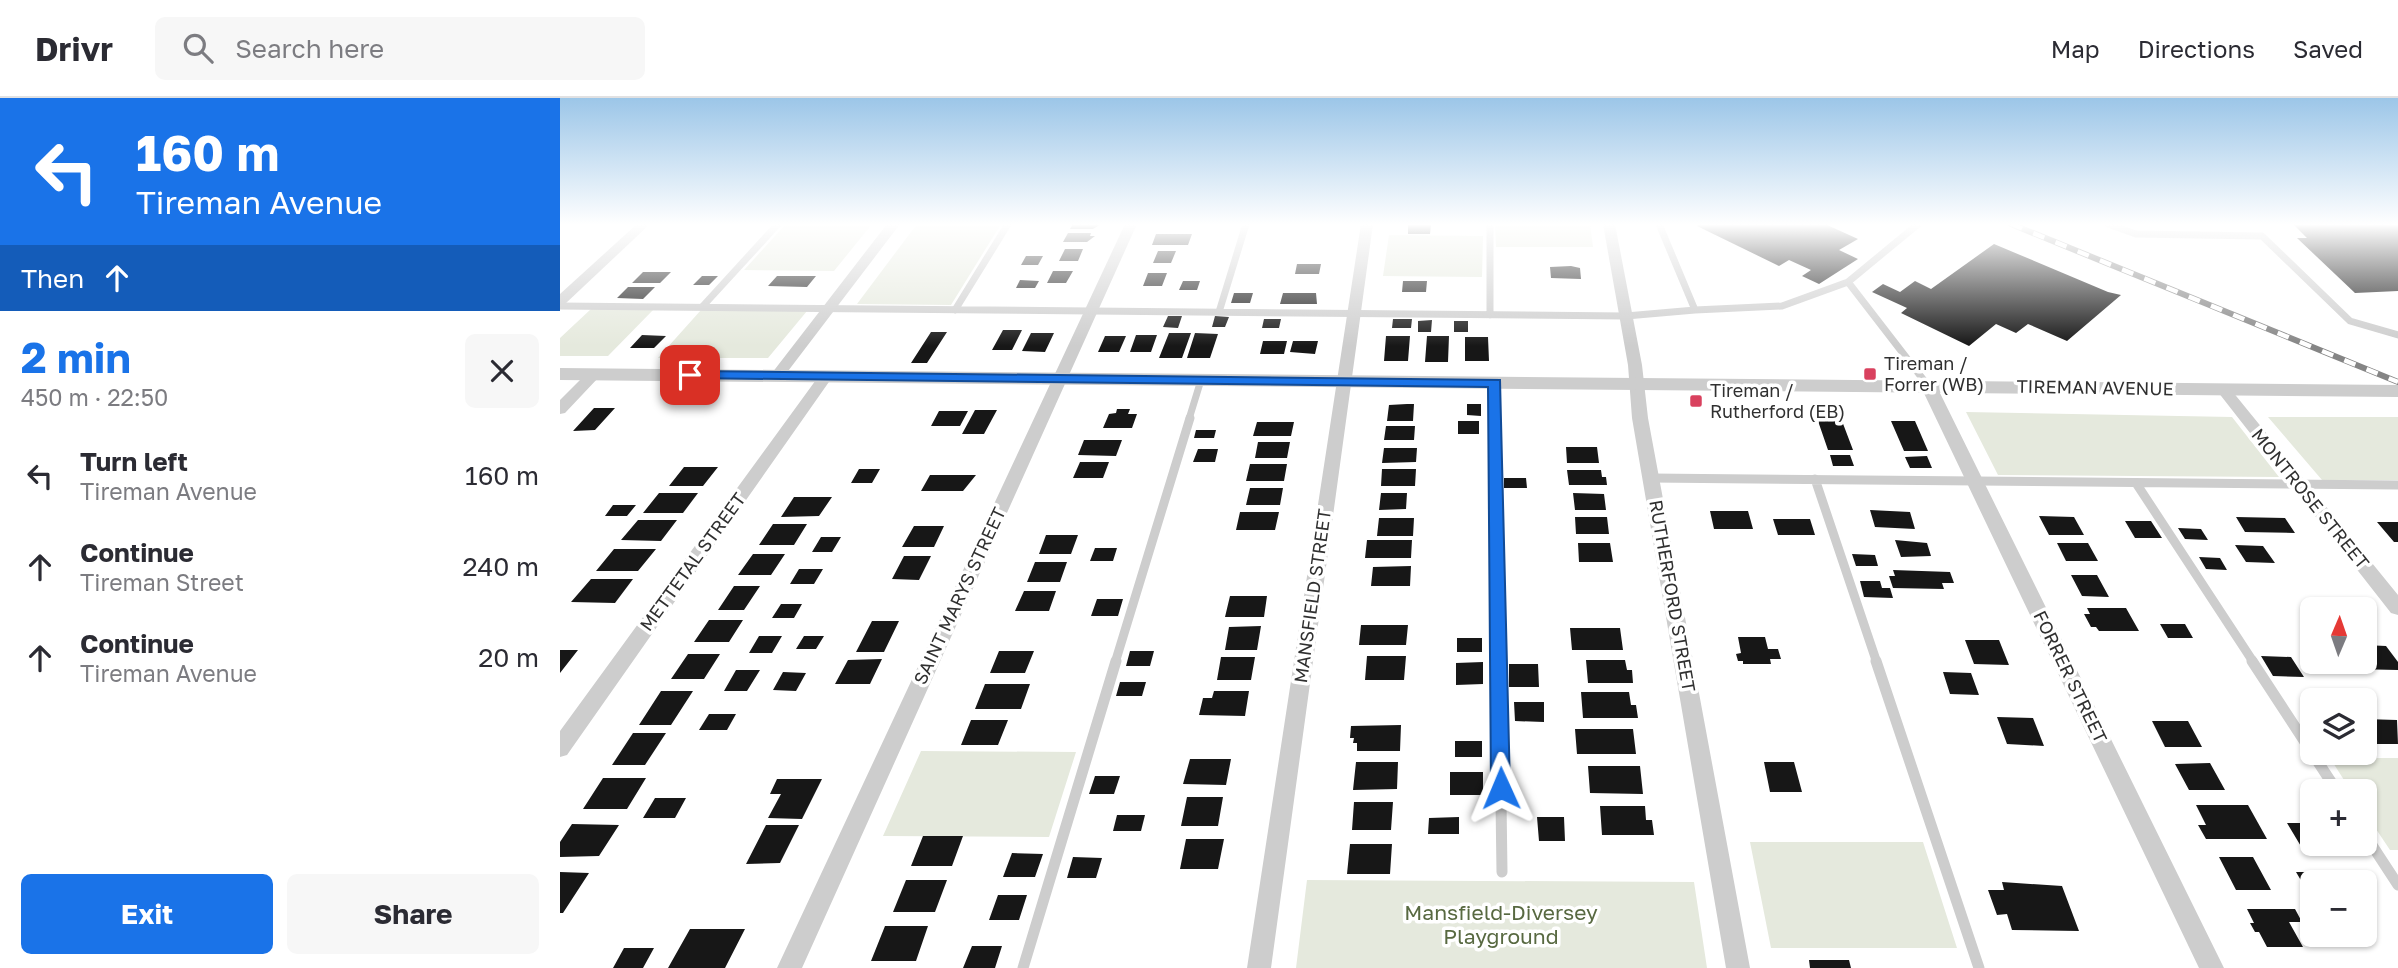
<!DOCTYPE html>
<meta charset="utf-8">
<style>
:root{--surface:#fff;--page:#f7f7f7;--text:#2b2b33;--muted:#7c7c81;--line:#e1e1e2;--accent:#1a73e8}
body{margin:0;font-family:"Golos Text",sans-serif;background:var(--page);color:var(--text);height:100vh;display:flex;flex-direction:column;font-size:26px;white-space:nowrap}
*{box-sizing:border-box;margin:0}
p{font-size:23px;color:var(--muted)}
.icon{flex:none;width:38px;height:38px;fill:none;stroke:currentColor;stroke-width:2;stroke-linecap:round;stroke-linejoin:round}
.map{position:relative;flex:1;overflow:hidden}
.side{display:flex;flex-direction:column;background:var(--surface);width:560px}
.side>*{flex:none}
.hud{background:#1a73e8;color:#fff;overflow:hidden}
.needle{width:46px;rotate:2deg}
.tools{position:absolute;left:1740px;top:499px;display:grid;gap:14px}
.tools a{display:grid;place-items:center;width:77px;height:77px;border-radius:10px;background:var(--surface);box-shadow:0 2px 5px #0004;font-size:35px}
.pin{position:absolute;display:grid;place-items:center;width:60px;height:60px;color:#fff;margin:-30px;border-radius:14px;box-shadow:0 4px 10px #0006}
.me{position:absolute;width:77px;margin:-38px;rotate:359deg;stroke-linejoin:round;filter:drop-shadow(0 0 5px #0008)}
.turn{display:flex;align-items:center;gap:24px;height:147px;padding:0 21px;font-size:32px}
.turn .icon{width:91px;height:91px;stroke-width:2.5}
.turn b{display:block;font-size:49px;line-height:60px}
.then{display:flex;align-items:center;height:66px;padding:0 21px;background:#0003;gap:14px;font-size:26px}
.round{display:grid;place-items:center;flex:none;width:74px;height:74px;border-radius:10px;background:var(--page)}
.headline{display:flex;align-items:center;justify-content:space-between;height:119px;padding:0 21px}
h1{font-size:42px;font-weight:700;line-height:52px;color:var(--accent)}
.action{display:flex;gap:14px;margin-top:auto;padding:14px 21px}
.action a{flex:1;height:80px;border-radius:10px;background:var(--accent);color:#fff;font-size:28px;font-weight:700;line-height:80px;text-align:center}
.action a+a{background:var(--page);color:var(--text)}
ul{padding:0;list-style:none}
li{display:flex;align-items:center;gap:21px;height:91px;padding:0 21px}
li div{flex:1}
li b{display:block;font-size:26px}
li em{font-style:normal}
header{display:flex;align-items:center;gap:42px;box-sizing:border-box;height:98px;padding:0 35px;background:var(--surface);border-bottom:2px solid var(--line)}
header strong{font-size:33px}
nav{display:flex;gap:38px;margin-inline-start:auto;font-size:24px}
.search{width:490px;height:63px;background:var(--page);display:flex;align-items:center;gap:18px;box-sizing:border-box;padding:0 24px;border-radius:10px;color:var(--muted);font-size:26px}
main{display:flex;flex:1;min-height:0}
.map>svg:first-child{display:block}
.green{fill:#e5e9dd}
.building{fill:#171717}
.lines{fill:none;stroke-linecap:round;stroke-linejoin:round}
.service-far2{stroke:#cdcdcd;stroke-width:7}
.service-far1{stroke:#cdcdcd;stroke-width:9}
.service{stroke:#cdcdcd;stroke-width:11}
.minor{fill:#cdcdcd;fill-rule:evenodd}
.tertiary{fill:#cdcdcd;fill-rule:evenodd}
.rail-casing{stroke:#858585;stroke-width:6}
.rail{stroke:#fff;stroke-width:4.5;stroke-dasharray:12;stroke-linecap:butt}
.route{fill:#1a73e8;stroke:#114b97;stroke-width:2}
.poi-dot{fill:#d9415e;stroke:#fff;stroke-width:2.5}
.labels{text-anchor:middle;stroke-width:7;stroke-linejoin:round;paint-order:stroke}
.poi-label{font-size:18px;fill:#303030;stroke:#fff;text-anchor:start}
.street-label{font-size:18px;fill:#303030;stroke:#fff}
.near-park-label{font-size:21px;fill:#586941;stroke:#fff}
</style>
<header>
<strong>Drivr</strong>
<div class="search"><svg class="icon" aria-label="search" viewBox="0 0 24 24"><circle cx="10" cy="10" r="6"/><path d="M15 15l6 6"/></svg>Search here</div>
<nav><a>Map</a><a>Directions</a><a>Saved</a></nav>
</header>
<main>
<section class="side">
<div class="hud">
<div class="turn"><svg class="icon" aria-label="left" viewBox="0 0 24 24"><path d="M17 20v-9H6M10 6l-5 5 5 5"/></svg><div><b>160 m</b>Tireman Avenue</div></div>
<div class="then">Then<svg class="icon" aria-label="ahead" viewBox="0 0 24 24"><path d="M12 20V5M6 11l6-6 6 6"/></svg></div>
</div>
<div class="headline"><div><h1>2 min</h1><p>450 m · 22:50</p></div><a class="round"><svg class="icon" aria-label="close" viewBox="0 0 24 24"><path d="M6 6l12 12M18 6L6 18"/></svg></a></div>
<ul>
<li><svg class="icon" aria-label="left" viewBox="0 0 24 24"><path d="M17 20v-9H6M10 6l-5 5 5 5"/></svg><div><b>Turn left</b><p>Tireman Avenue</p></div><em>160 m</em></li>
<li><svg class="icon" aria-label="ahead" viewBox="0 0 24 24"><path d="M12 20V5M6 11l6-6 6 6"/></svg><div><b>Continue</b><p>Tireman Street</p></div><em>240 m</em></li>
<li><svg class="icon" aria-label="ahead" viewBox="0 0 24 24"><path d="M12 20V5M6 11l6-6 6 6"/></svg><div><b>Continue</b><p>Tireman Avenue</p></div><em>20 m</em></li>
</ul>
<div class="action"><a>Exit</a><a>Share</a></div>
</section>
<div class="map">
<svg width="1838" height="870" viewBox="0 0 1838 870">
<rect width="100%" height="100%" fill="#fff"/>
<path class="green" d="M226 126H312L274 173 184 172Z
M357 126H441L391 207 297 206Z
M935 126H1030L1033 149H936Z
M829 137 923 138 922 179 823 178Z
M31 211H94L48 258H0V240Z
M141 212 247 213 208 260H98Z
M1406 314 1672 319 1719 379 1438 377Z
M1708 319H1838V382H1762Z
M361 653 516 654 489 739 323 738Z
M1770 660H1838V752H1830L1804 713V693H1791Z
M1190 744H1363L1397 850H1211Z
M747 782 1134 784 1147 870H736Z"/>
<path class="building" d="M513 126H541L533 131H510Z
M1140 126H1265L1298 141 1279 152 1298 161 1259 186 1242 178 1251 172 1229 162 1219 168 1137 128Z
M1733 126H1838V193L1795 195 1737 140H1747Z
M848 127H871L870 136H848Z
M508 135H531L530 138H535L527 144H503Z
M596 136H632L628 147H592Z
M1434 146 1548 194 1561 197 1507 243 1468 226 1456 235 1436 226 1409 248 1341 215 1347 210 1312 194 1323 186 1340 194 1355 183 1371 191Z
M505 151H523L518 163H499Z
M598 153H616L611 165H593Z
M466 158H483L478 167H461Z
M737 166H761L759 176H735Z
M1011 168 1020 170 1021 181 991 180 990 169Z
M493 173H513L506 185H487Z
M83 174H111L100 185H72Z
M588 175H607L602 188H583Z
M142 178H158L149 187H133Z
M217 178H256L247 189 208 188Z
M460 182 479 183 475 190H456Z
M623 183H640L637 192H619Z
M843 183H867L866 194H842Z
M68 189H95L83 201 57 200Z
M674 195H693L690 205H671Z
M723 195H756L757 206H720Z
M608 218H622L618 230 603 229Z
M655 218 669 219 665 229H652Z
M704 221H721L719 230H702Z
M833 221H852L851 230H832Z
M872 222 871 234H858V223Z
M894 223H908V234H894Z
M443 232H462L452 252H432Z
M371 234H387L367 265H351Z
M471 235H494L485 254 462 253Z
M609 235H631L622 260H599Z
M635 235 658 236 650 260H627Z
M82 237 106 238 94 250H70Z
M576 237H597L591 254H570Z
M545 238H566L559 254H538Z
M826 238H850L848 263H824Z
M867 238H889L888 264H865Z
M905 239H928L929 263H905Z
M703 243H727L724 256H700Z
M733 243H758L755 256 730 254Z
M847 306H854L853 323H827L829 307Z
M907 306H921V318L907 317Z
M34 310H55L35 332 13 333Z
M557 311H570L568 316H577L572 330H543L549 316 556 315Z
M415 312H437L424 336H402Z
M379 313H408L400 328H371Z
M898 323H919V336H898Z
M1258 323H1282L1293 352H1268Z
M1331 323H1355L1368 353H1344Z
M697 324H734L731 338H693Z
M826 328H855L854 342H824Z
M636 332H656L654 340H634Z
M524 342H562L556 358 518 357Z
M698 344H730L727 360H695Z
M1006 349H1037L1039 365H1007Z
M824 350H857L856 364 822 365Z
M638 351H658L655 364H633Z
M1270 357H1290L1294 368H1273Z
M1367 358 1372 370H1350L1345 359Z
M520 364H549L543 380H513Z
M690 366H727L724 383H686Z
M124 369H158L143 388H109Z
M299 371H320L312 385H291Z
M822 371H856L855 388H821Z
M1007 372H1041L1042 379H1046L1047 387H1009Z
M370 377H416L403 393H361Z
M944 380H966L967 390H944Z
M690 390H723L720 407H686Z
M99 395H138L123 415H83Z
M821 395H847L846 411 819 412Z
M1013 395 1044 396 1046 412H1015Z
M234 399H272L259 418 221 419Z
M53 407H76L67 418H45Z
M1310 412 1350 414 1355 431 1315 429Z
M1150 413H1188L1193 431H1154Z
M680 414H719L715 432H676Z
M1479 418 1514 419 1524 437H1489Z
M1015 419H1047L1049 436H1016Z
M1676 419 1725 420 1735 435 1685 434Z
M819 420H854L853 438H817Z
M1213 421H1250L1255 437H1218Z
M78 422H117L101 443 61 442Z
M1565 423H1591L1602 440H1575Z
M1817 424H1838V444H1834Z
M213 426H247L234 447H199Z
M354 428H384L374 449H342Z
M1618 430 1641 431 1648 442 1625 441Z
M486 437H518L511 456H479Z
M261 439H281L272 454H252Z
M807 442H852L851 460H805Z
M1335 442 1367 445 1371 458 1341 459Z
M1018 445H1050L1053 464H1019Z
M1497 445H1528L1538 463H1506Z
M1675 447 1703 448 1715 465 1686 464Z
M535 450H557L553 463H530Z
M54 451H96L78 473H36Z
M193 456H225L211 477H178Z
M1292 456 1315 457 1318 468H1296Z
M344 458H371L359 482 332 481Z
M1639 459 1660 460 1667 472 1646 471Z
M475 464H507L500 484H467Z
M851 468 850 488H811L813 469Z
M239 471H263L254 486H230Z
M1333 472 1390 474 1394 485H1382L1384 491 1333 490 1329 478H1335Z
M1511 477H1537L1549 499 1522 498Z
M31 481H73L55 505 11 504Z
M1300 483H1320L1322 490H1330L1333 500 1304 499Z
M174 488H200L184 512H158Z
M464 493H496L489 513H455Z
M670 498H707L704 519H665Z
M537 501H563L558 518H531Z
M221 506H242L234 520H212Z
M1527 510H1566L1579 533H1539L1536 529H1531L1524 516H1530Z
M149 522H183L169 544H134Z
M312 523H339L324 554H296Z
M1600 526H1625L1633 540H1608Z
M801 527H848L846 547H799Z
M701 528 697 552H665L669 529Z
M1010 530H1060L1063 552H1012Z
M199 538H222L212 555H189Z
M244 538H264L256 551H236Z
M1178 539H1205L1208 551H1218L1221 561H1210L1211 566H1183V563H1178L1176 556 1181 555Z
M897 540H922V554H897Z
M1405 542H1439L1449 567 1414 566Z
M1804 547 1826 548 1838 564V572L1792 571 1787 564H1804Z
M0 552H18L0 575Z
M439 553H474L465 575H430Z
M570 553H594L590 568H566Z
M128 556H160L144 581H111Z
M807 558H846L844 582H805Z
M1701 558 1731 559 1744 579 1713 578Z
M661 559H695L691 582H657Z
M322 561 310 586H275L288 562Z
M1026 562H1065L1067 572H1072L1073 585H1028Z
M923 564V586L896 587V565Z
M949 566H978L979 589H949Z
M176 572H200L187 593H164Z
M223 574 246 575 236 593 213 592Z
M1383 574 1411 575 1419 597 1390 596Z
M560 584H586L582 598H556Z
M425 586H470L461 611H415Z
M101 593H133L111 627H79Z
M654 593H689L685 618 639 617 643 600H652Z
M1021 594H1069L1071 607H1076L1078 620H1023Z
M954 604H984V624L955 623Z
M149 616H176L167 632H139Z
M1437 619 1473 620 1484 648 1447 646Z
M1804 621 1837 622 1838 646H1809L1804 638Z
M411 622H448L438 647H401Z
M1592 623H1628L1642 649H1605Z
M841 627 840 653H797V645H793L794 640H790L791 628Z
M1015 631H1073L1076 656H1017Z
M73 635H106L85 667H52Z
M895 643H922V659H895Z
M630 661H671L666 687 623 686Z
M796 664H838L837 691 793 692Z
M1204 664H1234L1242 694H1210Z
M1650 665 1665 692H1629L1615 666Z
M1028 668H1080L1083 696 1030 695Z
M890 674H923V697H890Z
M535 678H560L554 696H529Z
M43 680H86L67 711H23Z
M217 681H262L242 721 208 720 221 696H210Z
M627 699H663L658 728H621Z
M95 700H126L115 720H83Z
M794 704H833L831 732H792Z
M1636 707H1688L1707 741H1646L1638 727H1646Z
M1040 708H1085L1086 722H1092L1094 737H1042Z
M557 717H585L581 733H553Z
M899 719V736H868L869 720Z
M977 719H1004L1005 743H979Z
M1727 725H1752V746H1770L1772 750H1742Z
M12 726 59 727 39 758 0 759V744Z
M206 727H239L220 765 186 766Z
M363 738H403L392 768H351Z
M626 741H664L658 771H620Z
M790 746H832L830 776H787Z
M452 755 483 756 475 779H443Z
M513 759 542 760 536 780H507Z
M1659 759H1693L1711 792H1676Z
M0 774 29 775 3 815H0Z
M1736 774H1761L1767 784H1752V801Z
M346 782H387L375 814H333Z
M1442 784 1502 788 1519 833 1452 832 1447 816 1437 817 1428 792H1444Z
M438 797H467L459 822H429Z
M1687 811H1735L1742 824H1729L1743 849H1707L1699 834H1695L1690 825H1694Z
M325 828H368L356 863H311Z
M130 831H185L165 870H108Z
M412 848H442L435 870H403Z
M64 850H94L83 870H53Z
M1249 862H1289L1291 870H1250Z"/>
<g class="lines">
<path class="service-far2" d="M930 126V217
M1548 126 1576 136 1702 138 1790 223 1838 237
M1288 184 1369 289
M0 208 1066 218 1135 212 1099 126
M142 209 218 126
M395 212 448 126
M1135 212 1222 208 1288 184 1357 127 1354 126
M659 214 686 126
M935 285 936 321
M629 321 641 282"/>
<path class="service-far1" d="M935 320 939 565
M1091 380 1838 387
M1255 381 1317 565
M1576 385 1694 565
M555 565 630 320"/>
<path class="service" d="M939 563 942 774
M1316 563 1419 870
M1692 563 1777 693
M1804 735 1838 787
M463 870 556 563"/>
<path class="minor" d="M77 126H90L5 206 0 207V196Z
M327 126H340L222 281H212L210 278 212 275Z
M565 126H577L242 870H217Z
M801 126H813L711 870H687Z
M1043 126H1055L1082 267 1088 320 1190 870H1166L1072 320 1068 267Z
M34 271 39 273 41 276 39 279 5 315 0 316V302L29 273Z
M266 273 271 275 273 278 271 281 7 657 0 659V633L261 275Z
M1369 284 1377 289 1664 870H1639L1361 289Z
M1663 286 1668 288 1838 497V517L1831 515 1658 294 1655 291Z"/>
<path class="tertiary" d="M0 270 1838 287V299L0 282Z"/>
<defs>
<path id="rail" d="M1451 126 1838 284"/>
</defs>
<use href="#rail" class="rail-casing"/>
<use href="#rail" class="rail"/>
</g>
<linearGradient id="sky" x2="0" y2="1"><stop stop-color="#9cc6e8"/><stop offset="0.51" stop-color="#fff"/><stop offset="1" stop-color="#fff" stop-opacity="0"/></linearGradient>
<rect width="1838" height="248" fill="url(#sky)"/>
<path class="route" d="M130 273 940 282 950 690 948 697 941 699 934 697 931 690 928 289 126 280 124 277Z"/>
<g class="poi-dot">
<rect x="1303" y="269" width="14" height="14" rx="3.5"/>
<rect x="1129" y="296" width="14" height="14" rx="3.5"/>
</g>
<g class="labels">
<g class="poi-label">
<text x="1324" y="272">Tireman /<tspan x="1324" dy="21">Forrer (WB)</tspan></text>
<text x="1150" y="299">Tireman /<tspan x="1150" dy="21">Rutherford (EB)</tspan></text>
</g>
<g class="street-label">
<text transform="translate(1535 290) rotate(1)" y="6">TIREMAN AVENUE</text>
<text transform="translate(1750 401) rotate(51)" y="6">MONTROSE STREET</text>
<text transform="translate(133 464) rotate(-54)" y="6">METTETAL STREET</text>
<text transform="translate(400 498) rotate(-65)" y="6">SAINT MARYS STREET</text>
<text transform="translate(753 498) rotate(-82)" y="6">MANSFIELD STREET</text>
<text transform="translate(1112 498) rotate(80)" y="6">RUTHERFORD STREET</text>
<text transform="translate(1510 579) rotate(64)" y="6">FORRER STREET</text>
</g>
<g class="near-park-label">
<text x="941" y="822">Mansfield-Diversey<tspan x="941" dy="24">Playground</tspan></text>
</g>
</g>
</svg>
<div class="tools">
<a><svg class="needle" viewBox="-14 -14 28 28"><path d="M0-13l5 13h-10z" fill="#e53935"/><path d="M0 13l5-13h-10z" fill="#7c7c81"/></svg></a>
<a><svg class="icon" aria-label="layers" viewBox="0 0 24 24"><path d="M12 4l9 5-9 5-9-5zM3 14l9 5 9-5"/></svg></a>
<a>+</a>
<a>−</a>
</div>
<div class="pin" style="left:130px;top:277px;background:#d93025"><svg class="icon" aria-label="arrive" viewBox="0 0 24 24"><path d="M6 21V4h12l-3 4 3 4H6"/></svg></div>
<svg class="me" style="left:941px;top:690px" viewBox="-20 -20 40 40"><path d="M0-17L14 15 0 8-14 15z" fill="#1a73e8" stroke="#fff" stroke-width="4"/></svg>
</div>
</main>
